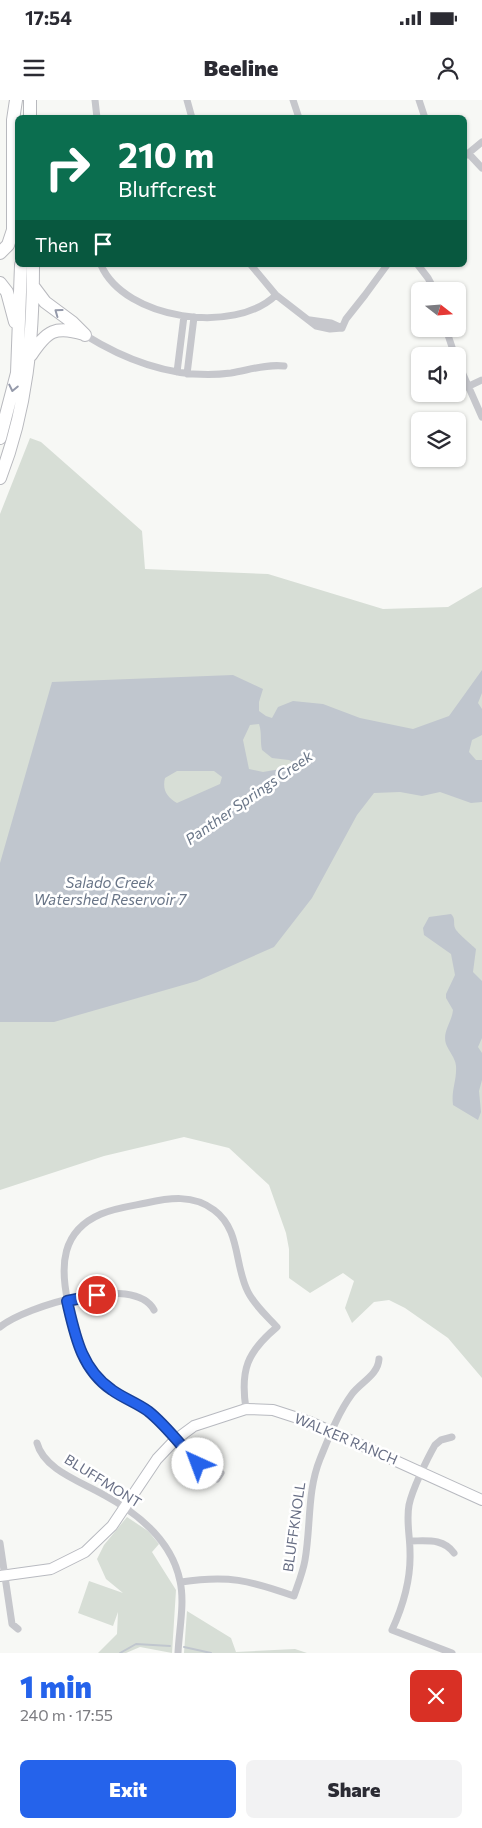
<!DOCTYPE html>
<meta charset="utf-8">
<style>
:root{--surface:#fff;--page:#f2f2f3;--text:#2b2b33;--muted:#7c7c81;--accent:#2563eb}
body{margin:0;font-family:Commissioner,sans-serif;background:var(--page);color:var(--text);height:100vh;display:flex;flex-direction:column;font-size:19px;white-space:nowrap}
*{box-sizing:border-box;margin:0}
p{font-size:16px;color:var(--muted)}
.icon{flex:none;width:28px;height:28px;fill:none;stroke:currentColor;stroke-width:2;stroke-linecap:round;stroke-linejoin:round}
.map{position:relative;height:1553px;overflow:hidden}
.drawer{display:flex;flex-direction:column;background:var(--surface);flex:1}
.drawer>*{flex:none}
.hud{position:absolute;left:15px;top:15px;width:452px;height:152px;border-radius:8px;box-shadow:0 1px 4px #0004;background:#0b6e4f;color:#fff;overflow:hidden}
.needle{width:32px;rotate:107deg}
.fabs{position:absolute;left:411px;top:182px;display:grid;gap:10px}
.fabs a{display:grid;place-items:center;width:55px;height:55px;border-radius:8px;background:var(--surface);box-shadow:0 1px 4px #0004;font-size:25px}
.pin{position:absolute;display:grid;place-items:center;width:42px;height:42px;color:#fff;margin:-21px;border:2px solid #fff;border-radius:50%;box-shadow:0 1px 5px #0007}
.me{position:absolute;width:55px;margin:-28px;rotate:317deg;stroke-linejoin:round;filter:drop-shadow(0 0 4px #0008)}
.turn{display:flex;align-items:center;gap:18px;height:105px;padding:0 20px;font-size:22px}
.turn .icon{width:65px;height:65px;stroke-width:2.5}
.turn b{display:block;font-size:35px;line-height:42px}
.then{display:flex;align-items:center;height:48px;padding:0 20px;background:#0003;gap:10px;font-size:19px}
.round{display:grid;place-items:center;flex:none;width:52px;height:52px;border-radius:8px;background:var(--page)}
.headline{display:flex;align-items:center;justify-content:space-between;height:85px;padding:0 20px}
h1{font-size:30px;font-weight:800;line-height:38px;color:var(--accent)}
.cta{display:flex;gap:10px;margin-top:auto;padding:10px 20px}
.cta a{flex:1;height:58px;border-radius:8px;background:var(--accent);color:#fff;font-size:20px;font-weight:800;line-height:58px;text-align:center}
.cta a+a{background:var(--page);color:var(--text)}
.status{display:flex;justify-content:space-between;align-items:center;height:35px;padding:0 25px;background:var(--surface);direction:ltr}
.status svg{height:14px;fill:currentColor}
header{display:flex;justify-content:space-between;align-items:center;height:65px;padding:0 20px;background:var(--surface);font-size:22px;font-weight:800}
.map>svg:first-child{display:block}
.green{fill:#d7ded6}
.water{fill:#c0c6ce;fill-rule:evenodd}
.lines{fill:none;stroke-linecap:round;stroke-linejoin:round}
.stream{stroke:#c0c6ce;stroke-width:2}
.secondary-casing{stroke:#b8bac0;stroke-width:12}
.highway-casing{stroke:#b8b9be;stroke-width:14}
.street{stroke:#c6c7cc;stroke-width:7}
.secondary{stroke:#fff;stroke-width:10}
.highway{stroke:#fff;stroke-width:12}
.oneway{stroke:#959aaa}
.route-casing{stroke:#184099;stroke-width:12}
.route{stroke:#2563eb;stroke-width:9}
.labels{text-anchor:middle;stroke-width:5;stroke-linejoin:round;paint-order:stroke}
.street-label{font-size:14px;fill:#686f85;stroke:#fff}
.water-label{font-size:15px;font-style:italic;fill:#697587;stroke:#fff}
</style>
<div class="status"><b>17:54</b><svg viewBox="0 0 49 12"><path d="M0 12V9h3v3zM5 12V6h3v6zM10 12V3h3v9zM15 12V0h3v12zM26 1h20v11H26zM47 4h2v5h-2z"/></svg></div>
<header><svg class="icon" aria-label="menu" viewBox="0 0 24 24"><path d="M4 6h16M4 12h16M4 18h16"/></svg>Beeline<svg class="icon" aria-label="person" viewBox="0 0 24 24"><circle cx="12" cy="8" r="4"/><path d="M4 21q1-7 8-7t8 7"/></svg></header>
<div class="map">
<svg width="482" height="1553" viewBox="0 0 482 1553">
<rect width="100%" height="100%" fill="#f7f8f5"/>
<path class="green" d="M30 338 41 342 142 431 145 469 268 474 383 509 448 507 482 487V1278L448 1238 405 1208 389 1200 374 1202 352 1223 345 1208 354 1181 343 1173 310 1193 289 1178V1149L286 1133 269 1085 229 1048 184 1037 104 1056 0 1090V414Z
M127 1417 148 1431 159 1444 152 1452 176 1490 172 1553 140 1547 126 1553H98L117 1534 118 1512 113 1526 78 1513 89 1481 123 1493 106 1479 97 1459 104 1445Z
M187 1511 231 1538 236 1552 295 1549 307 1553H184Z"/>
<path class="water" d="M482 570V593L478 603 482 609V635L472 640 469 652 476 660H482V702L471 703 440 692 422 696 400 692 374 693 357 715 312 798 274 847 197 881 54 922H0V763L52 582 233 575 263 589 259 602V611L266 616 272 618 278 607 293 601 323 604 360 618 413 629 449 616ZM259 624C262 633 260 641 262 650L272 658 289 660 294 663 292 667 263 672 249 669 243 640 250 625ZM177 671H214L222 677 220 684 177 703C167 697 162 690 165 678Z
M451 814C456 819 453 823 455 828 457 833 471 844 476 849L473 872 482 881V938L478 947 482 953V980L479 991 481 1012 478 1020 453 1005C451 990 457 980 456 966 455 957 449 952 446 944 442 932 452 922 453 910L446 898V894L455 875 451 854 424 835 423 828 429 817Z"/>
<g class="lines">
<path class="stream" d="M184 1547 211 1553
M120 1553 136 1544 170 1546"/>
<defs>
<path id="secondary" d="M0 1476 51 1469 85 1452 112 1426 157 1359 175 1340 194 1326 246 1309 273 1310 310 1322 482 1400"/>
<path id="highway" d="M30 0V18
M0 153 8 145 13 130V20L16 0
M0 183 7 192 15 222
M33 186 45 202 72 222 85 235
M31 255C47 231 55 225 84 234
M0 338 17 273 21 165
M0 378C27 309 33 239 33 165"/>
</defs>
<use href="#secondary" class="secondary-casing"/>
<use href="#highway" class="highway-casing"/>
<path class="street" d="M95 0 97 18
M187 0 192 18
M293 0 299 18
M419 0 425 18
M468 53 482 68
M465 56 482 42
M101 165C125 220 235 235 276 195
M251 165 276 195 316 226 330 229 342 228
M418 165 428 178 435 191
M310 220 331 223 342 228
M342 228 346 219 365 195 387 165
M446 229 455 256
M85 235C130 263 178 280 231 273 249 270 266 264 284 266
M458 263 482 317
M177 272 184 216
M187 274 194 217
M467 287 482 280
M0 1227C26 1206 134 1173 154 1210
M37 1343C44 1370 82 1382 104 1395 139 1414 172 1441 180 1481 185 1503 179 1530 178 1553
M221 1373 217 1379 207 1372C187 1356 173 1334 155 1317 128 1292 100 1294 82 1254 75 1238 72 1220 68 1203 60 1166 61 1131 101 1114 115 1108 131 1106 146 1103 169 1098 193 1094 214 1110 241 1130 234 1165 248 1192 255 1206 267 1216 277 1227 247 1252 240 1270 246 1309
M410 1441C427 1441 443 1438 454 1453
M0 1443 12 1524 18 1529
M181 1482C228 1475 249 1480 294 1496 298 1484 303 1472 305 1460 311 1426 307 1391 320 1359 329 1337 338 1313 352 1294 361 1282 378 1275 379 1259
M452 1553 392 1530C404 1504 411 1480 410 1452 410 1436 406 1421 409 1405 412 1390 427 1359 435 1345L441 1340 452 1337"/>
<use href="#secondary" class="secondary"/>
<use href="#highway" class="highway"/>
</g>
<defs><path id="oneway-chevron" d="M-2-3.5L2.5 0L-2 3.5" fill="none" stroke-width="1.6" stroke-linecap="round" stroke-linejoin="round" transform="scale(1.25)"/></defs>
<g class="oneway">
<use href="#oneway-chevron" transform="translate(58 212) rotate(-144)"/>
<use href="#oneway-chevron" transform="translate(13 288) rotate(102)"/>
</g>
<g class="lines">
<defs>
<path id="route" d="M97 1195 67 1201C75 1235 81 1269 112 1290 123 1298 137 1303 148 1311 166 1325 182 1347 198 1364"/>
</defs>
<use href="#route" class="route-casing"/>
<use href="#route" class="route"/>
</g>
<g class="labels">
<g class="street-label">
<text transform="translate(346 1339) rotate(23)" y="5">WALKER RANCH</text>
<text transform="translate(103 1381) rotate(32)" y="5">BLUFFMONT</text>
<text transform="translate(294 1427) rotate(-82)" y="5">BLUFFKNOLL</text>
</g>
<g class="water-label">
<text transform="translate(249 698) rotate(-35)" y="5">Panther Springs Creek</text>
<text x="110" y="788">Salado Creek<tspan x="110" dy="17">Watershed Reservoir 7</tspan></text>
</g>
</g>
</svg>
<div class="fabs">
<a><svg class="needle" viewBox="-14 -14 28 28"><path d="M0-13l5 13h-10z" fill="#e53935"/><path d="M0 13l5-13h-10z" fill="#7c7c81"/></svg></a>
<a><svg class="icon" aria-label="sound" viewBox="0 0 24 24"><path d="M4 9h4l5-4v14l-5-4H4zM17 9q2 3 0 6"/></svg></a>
<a><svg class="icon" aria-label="layers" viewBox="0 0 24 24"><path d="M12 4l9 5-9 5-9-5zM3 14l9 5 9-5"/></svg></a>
</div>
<div class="pin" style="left:97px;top:1195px;background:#d93025"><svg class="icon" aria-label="arrive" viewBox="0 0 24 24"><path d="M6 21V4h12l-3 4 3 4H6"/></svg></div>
<svg class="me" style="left:198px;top:1364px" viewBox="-20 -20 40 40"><circle r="19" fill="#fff"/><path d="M0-13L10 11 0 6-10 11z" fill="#2563eb"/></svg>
<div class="hud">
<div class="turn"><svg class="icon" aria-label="right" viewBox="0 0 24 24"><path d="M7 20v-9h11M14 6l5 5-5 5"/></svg><div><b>210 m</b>Bluffcrest</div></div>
<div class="then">Then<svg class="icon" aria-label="arrive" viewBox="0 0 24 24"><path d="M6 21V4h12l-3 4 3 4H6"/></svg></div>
</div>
</div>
<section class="drawer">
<div class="headline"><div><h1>1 min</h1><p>240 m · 17:55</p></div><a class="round" style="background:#d93025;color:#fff"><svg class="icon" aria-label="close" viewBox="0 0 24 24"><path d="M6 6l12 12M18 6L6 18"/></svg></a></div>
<div class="cta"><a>Exit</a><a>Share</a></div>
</section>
